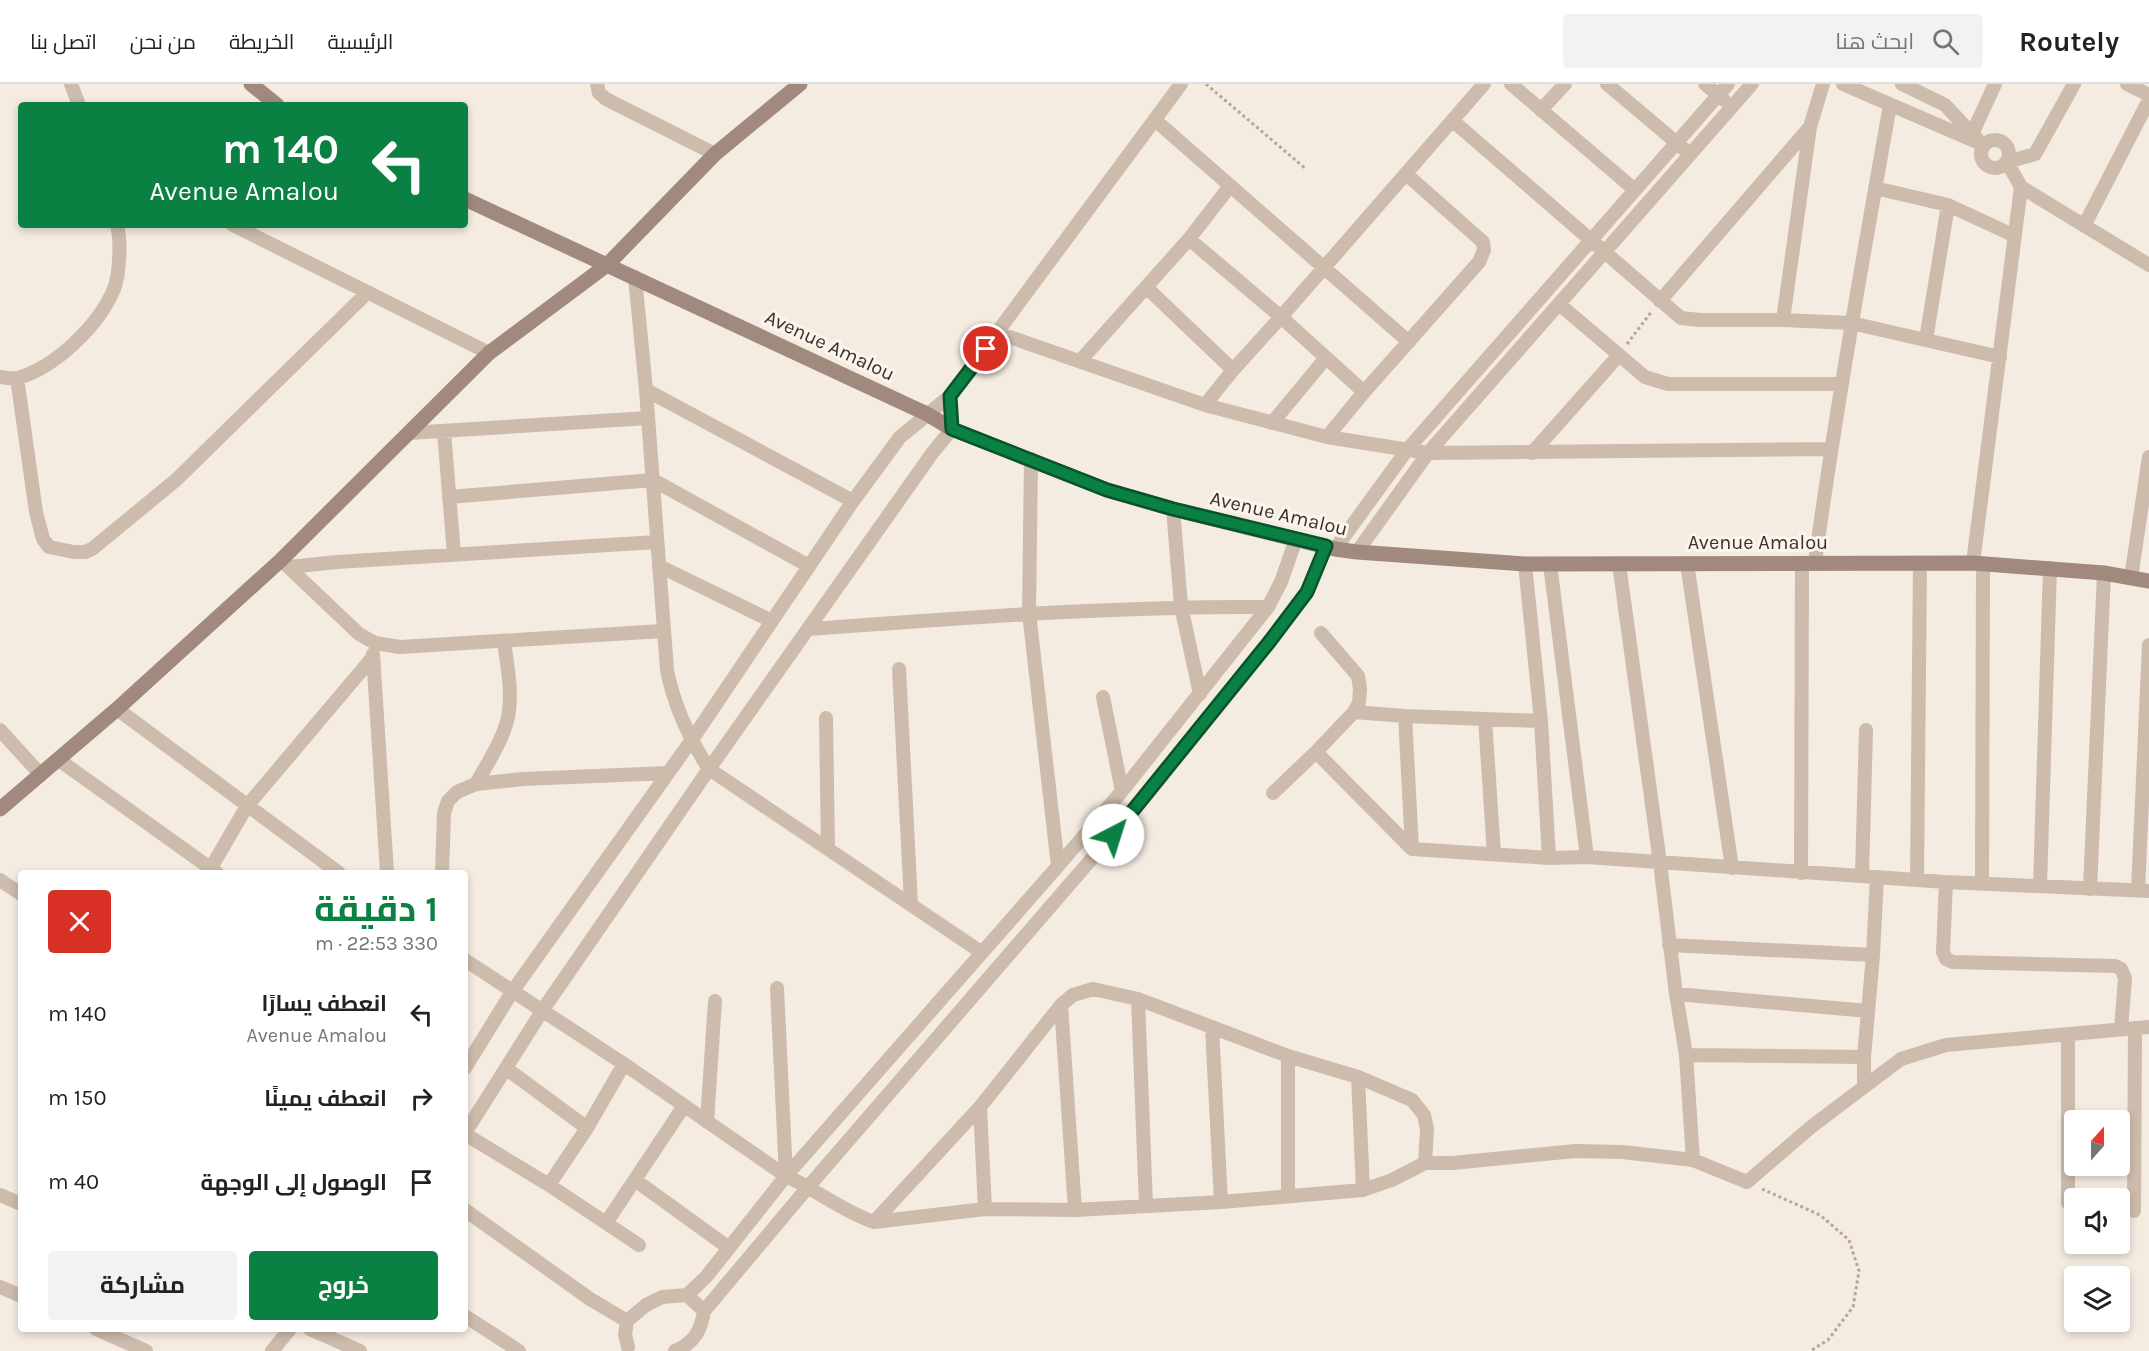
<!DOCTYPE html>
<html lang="ar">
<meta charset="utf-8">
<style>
:root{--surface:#fff;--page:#f2f2f2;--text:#222;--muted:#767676;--line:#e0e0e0;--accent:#0b8043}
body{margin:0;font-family:Karla,Cairo,sans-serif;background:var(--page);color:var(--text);direction:rtl;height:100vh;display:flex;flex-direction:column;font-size:22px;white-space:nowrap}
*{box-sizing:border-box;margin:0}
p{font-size:20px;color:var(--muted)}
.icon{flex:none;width:33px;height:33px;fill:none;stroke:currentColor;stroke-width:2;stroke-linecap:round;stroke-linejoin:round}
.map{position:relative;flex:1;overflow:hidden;direction:ltr}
.side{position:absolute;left:18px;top:786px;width:450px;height:462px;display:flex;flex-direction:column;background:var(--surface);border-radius:6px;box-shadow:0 3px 9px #0003;direction:rtl}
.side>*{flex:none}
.banner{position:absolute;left:18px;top:18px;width:450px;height:126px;border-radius:6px;box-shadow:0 3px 9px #0003;direction:rtl;background:#0b8043;color:#fff;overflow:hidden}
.needle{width:39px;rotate:21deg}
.buttons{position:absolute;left:2064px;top:1026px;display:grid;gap:12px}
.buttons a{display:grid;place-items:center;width:66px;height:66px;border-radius:6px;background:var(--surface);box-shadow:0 3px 9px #0003;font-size:30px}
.pin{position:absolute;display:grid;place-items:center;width:51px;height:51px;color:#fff;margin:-26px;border:3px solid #fff;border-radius:50%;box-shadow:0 2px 6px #0007}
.me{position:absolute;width:66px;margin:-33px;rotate:40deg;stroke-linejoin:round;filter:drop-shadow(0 0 4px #0008)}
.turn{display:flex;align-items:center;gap:21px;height:126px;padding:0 30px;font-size:27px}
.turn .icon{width:78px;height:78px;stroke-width:2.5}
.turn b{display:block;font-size:42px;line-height:51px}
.round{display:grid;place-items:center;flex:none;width:63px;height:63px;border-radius:6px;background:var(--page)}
.overview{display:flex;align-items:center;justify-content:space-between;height:102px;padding:0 30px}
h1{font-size:36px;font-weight:700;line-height:45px;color:var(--accent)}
.primary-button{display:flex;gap:12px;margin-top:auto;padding:12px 30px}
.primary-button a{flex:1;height:69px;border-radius:6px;background:var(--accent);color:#fff;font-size:24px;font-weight:700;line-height:69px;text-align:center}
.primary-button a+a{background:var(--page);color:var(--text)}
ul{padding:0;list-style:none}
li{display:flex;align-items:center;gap:18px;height:84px;padding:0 30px}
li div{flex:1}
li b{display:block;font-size:22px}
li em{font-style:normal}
header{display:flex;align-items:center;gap:36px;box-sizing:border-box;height:84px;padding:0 30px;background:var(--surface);border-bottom:2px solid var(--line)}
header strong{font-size:28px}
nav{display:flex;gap:33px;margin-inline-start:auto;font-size:21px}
.search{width:420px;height:54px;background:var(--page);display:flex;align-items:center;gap:15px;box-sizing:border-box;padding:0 21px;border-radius:6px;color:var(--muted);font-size:22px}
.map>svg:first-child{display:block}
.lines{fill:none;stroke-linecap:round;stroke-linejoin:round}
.path{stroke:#b9a596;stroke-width:3;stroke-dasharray:3 3;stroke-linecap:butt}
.street{stroke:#cdbbac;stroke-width:14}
.secondary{stroke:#a18a7d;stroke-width:15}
.route-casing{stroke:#07532c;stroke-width:15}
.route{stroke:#0b8043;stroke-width:10}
.labels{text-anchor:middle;stroke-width:6;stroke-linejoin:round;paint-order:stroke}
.street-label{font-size:20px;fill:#3b302b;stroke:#fbf5ee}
</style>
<header>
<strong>Routely</strong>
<div class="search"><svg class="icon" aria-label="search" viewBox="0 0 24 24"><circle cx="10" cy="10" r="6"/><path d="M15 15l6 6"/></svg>ابحث هنا</div>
<nav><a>الرئيسية</a><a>الخريطة</a><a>من نحن</a><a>اتصل بنا</a></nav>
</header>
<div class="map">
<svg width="2149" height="1267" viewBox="0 0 2149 1267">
<rect width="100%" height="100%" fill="#f4ebe1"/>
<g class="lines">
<path class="path" d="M1206 0 1306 85
M1627 260 1652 227
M1762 1105 1820 1131 1849 1156 1859 1187 1853 1223 1828 1256 1810 1267"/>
<path class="street" d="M71 0 79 21
M597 0 599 9 606 15 715 70
M1511 0 1635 106
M1607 0 1684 65
M1705 0 1724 16
M1843 0 1984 61
M1902 0 1945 21 1981 59
M2074 0 2035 70 2007 78 2021 103 2149 181
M2127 0 2149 11
M1541 26 1565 0
M1155 36 1409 258
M1453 37 1681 234 1700 236H1783L1851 239 2000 273
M1973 48 1995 0
M1981 70a14 14 0 1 1 28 0a14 14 0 1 1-28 0Z
M1875 104 1948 121 2015 152
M2085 140 2149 16
M233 141 489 269
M1189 155 1281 233 1364 308
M635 193 646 306 667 586C674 622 689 654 709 685L981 868
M1146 203 1233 286
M1660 217 1809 44
M1559 220 1645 293 1668 300H1841
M1783 236 1810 43 1823 0
M998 249 1205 321 1327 353 1428 369 1831 365
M1926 256 1948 121
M1080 277 1189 155 1230 102
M0 293C6 294 13 295 18 294 56 283 99 241 114 205 120 189 121 157 117 141
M17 294 36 428 43 455 49 463 74 468H85L92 465 176 396 368 208
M646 306 853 417
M1205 321 1233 286 1281 233 1484 0
M1272 339 1325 275
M444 347 454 471
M409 349 648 334
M1327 353 1364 308 1479 178 1484 166 1483 158 1406 90
M1532 369 1619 271
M1031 375 1029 529 1058 782
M449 413 653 396 809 482
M1173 425 1181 522 1200 610
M1335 465 1407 366 1728 0
M1357 468 1428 369 1752 0
M281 476 359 550 375 559 400 563 663 547
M1815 478C1836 325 1863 173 1890 21
M1687 479 1732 784
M1973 479 2021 103
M1525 480 1541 637 1549 774
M1550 480 1587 773
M1619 480 1660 779 1676 910 1686 971 1693 1076
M659 482 772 537
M289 483 337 478 657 458
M2131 494 2149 373
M809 545C962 534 1115 522 1268 523
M373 570 387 789
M899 585 911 820
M1103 613 1122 707
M117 625 339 789
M1354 628 1405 632 1541 637
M1405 632 1412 765
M826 634 828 765
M1485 635 1494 770
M0 646 41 691
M1316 668 1412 765 1549 774 1587 773 1946 798 2149 807
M59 676 217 789
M476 700C488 678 506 652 509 627 512 605 507 580 504 557
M1273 709 1316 668 1354 628 1359 619 1360 605 1358 592 1321 549
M208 789 247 722 373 573
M442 789 444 729 448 717 457 708 476 700 523 695 668 689
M1801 789 1802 479
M1862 791 1866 646
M1917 795 1920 479
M0 796 21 810
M1946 798 1943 868 1946 875 1953 878 2115 882 2121 885 2125 894 2121 945
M1982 799 1983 480
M2040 801 2050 484
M2090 805 2104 489
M2138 806 2149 561
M1669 861 1873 871
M465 876 624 980 786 1092C817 1106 842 1127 874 1138L985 1125 1075 1126 1221 1118 1363 1106 1392 1096 1425 1079H1453L1575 1067 1622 1068 1693 1076 1747 1098 1811 1043 1901 975 1946 961 2149 943
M777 904 786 1092
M1676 910 1868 927
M1138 915 1146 1122
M1061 921 1075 1126
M1212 943 1221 1118
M2068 951V1119
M1686 971 1864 973
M1288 972V1112
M465 984 512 908 691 657 853 417 900 353 950 312 1181 0
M507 985 587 1044
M1358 993 1363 1106
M1864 1001V973L1873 871 1877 793
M980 1023 985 1125
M707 1038 715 917
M465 1049 542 927 709 685 933 368 952 345 950 312
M465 1050 549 1101 639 1161
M635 1096 729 1164
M549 1101 587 1044 624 980
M0 1111 21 1120
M465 1126 590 1215 627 1237
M2134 1127 2135 944
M874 1138 980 1023 1061 921 1073 911 1093 905 1138 915 1288 972 1358 993 1412 1016 1424 1031 1427 1045 1425 1079
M606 1139 684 1022
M0 1203 21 1212
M687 1211 706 1193 786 1092 1058 782 1122 707 1268 523 1281 498 1296 455
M465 1232 519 1267
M96 1245 146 1267
M310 1245 360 1267
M628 1263 625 1250 627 1237 646 1221 662 1213 687 1211 704 1227
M272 1267 290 1245
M675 1267C694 1259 701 1247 704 1227L809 1102 1139 720 1270 557 1307 508 1326 462"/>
<path class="secondary" d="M251 0 277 21
M465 115 927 330 952 345 1107 406 1173 425 1335 465 1357 468 1525 480 1973 479 2104 489 2149 497
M0 725 117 625 281 476 489 269 607 181 715 70 800 0"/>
</g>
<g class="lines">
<defs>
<path id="route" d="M986 265 950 312 952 345 1107 406 1173 425 1326 462 1307 508 1270 557 1113 751"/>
</defs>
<use href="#route" class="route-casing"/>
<use href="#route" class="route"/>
</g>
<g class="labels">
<g class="street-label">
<text transform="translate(830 261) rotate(25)" y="7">Avenue Amalou</text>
<text transform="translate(1279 429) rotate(13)" y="7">Avenue Amalou</text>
<text x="1758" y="465">Avenue Amalou</text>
</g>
</g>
</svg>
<div class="buttons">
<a><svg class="needle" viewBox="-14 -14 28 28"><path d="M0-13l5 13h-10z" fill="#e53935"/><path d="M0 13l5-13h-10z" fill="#767676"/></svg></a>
<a><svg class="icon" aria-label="sound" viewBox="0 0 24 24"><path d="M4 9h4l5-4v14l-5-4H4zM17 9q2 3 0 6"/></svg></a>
<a><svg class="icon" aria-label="layers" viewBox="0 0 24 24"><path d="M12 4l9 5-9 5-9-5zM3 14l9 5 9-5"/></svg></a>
</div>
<div class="pin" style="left:986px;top:265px;background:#d93025"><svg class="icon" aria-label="arrive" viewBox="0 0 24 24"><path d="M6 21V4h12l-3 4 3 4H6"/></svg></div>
<svg class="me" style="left:1113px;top:751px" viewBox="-20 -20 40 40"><circle r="19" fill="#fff"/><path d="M0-13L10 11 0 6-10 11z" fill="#0b8043"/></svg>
<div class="banner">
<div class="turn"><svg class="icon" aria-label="left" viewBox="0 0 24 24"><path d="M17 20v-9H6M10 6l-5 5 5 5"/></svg><div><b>140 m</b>Avenue Amalou</div></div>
</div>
<section class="side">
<div class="overview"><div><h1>1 دقيقة</h1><p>330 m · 22:53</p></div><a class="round" style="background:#d93025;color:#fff"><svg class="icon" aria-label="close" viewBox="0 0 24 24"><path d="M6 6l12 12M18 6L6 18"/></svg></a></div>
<ul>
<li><svg class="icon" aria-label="left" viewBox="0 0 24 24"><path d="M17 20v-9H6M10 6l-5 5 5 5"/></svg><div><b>انعطف يسارًا</b><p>Avenue Amalou</p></div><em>140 m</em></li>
<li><svg class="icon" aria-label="right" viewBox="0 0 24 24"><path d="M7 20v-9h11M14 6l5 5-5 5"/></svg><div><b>انعطف يمينًا</b></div><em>150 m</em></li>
<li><svg class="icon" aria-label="arrive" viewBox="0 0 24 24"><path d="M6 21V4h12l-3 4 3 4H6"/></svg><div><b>الوصول إلى الوجهة</b></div><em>40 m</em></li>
</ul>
<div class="primary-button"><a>خروج</a><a>مشاركة</a></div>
</section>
</div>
